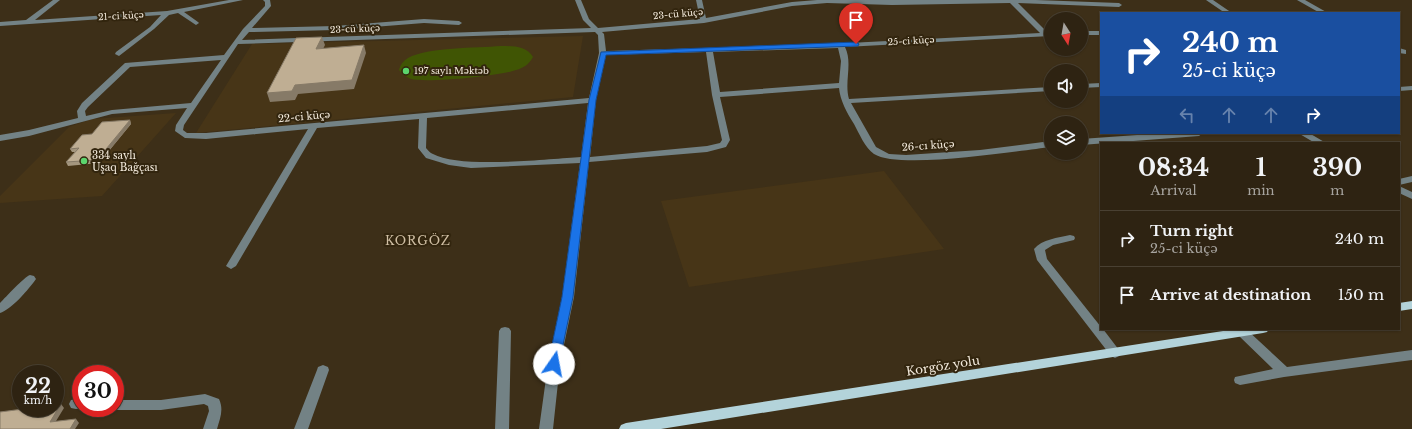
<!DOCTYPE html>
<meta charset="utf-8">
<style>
:root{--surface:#2e2312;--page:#3a2f20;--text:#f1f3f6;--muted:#a7a49f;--line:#494032}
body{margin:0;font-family:"Libre Baskerville",serif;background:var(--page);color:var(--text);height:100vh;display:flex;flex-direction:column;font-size:15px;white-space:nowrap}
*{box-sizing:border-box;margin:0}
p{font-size:13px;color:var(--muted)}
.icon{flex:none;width:22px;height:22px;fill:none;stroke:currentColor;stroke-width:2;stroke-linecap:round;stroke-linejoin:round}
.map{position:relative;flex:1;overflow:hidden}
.panel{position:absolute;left:1100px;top:142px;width:300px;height:188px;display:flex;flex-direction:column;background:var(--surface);border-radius:0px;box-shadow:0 1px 3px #0004,0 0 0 1px var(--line)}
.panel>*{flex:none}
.banner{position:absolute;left:1100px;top:12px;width:300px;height:122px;border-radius:0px;box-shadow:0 1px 3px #0004,0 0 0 1px var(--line);background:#1a4fa0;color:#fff;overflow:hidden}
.needle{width:26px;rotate:169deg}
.fabs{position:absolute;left:1044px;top:12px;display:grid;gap:8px}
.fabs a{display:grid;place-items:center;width:44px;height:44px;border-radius:50%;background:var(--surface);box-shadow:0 1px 3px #0004,0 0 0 1px var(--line);font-size:20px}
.speed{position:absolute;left:12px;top:365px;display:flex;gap:8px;font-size:20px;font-weight:700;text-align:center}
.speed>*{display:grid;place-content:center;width:52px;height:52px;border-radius:50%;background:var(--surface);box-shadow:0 1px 3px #0004,0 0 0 1px var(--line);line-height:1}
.speed small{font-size:10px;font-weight:400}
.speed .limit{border:6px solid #d22;background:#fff;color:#111}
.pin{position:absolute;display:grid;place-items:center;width:34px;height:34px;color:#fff;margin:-41px -17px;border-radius:50% 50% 50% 0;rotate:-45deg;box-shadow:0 0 4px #0007}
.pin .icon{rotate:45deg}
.me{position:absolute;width:44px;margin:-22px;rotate:12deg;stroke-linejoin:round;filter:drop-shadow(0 0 3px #0008)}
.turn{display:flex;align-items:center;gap:14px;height:84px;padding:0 16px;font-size:18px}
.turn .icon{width:52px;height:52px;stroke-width:2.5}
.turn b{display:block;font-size:28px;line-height:34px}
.lanes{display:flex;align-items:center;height:38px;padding:0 16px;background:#0003;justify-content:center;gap:20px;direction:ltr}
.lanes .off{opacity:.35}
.eta{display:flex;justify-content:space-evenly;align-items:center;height:68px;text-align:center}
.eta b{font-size:24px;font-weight:700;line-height:28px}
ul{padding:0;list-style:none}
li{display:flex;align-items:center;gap:12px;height:56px;padding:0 16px;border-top:1px solid var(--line)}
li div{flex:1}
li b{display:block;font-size:15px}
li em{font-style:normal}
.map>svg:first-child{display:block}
.built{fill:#473517}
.green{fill:#405504}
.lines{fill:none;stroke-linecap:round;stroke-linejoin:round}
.minor{fill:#738285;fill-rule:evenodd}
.major{fill:#b3d3da;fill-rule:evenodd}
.wall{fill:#a4967e}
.shaded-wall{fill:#867a67}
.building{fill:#bfae93;stroke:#867a67}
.route{fill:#1a73e8;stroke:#114b97}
.poi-dot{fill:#5cd56d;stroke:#32250e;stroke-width:1.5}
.labels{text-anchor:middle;stroke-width:4;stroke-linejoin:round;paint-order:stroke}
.far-street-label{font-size:9px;fill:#f3eadc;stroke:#32250e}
.far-poi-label{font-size:9px;fill:#f3eadc;stroke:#32250e;text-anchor:start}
.street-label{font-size:10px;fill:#f3eadc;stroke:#32250e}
.poi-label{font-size:10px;fill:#f3eadc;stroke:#32250e;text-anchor:start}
.quarter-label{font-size:12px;letter-spacing:1px;fill:#cfbea3;stroke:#32250e}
.near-street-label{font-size:12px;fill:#f3eadc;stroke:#32250e}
</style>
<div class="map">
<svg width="1412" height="429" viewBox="0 0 1412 429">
<rect width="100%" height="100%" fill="#3d2f18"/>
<path class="built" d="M583 36 573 97 196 133 252 44Z
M176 113 102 196 0 203V196L69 127 92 119Z
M884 171 944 249 689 287 661 201Z"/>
<path class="green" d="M501 46C512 46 527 46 533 57 529 64 524 68 516 70 500 76 427 83 411 79 406 77 402 74 399 70 400 65 403 61 408 58 428 47 476 48 501 46Z"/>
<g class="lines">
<path class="minor" d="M53 0H60L35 20 167 11 229 0H243L184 12 198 22 199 23 196 25 178 13 169 15 154 29 119 56 115 54 116 52 150 27 161 15 0 26V22L26 20Z
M263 0H270L271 6 252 28 335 26 424 19 459 21 462 23 459 25 424 23 335 30 249 32 242 40 591 28 583 20 575 0H581L589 19 598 28 700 19 696 0H702L706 18 792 2 817 0H1036L1119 3 1122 5 1119 7 1018 3 1047 32H1051V36L845 47C853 63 844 82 849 99L1051 87V91L851 103 876 147 889 154 906 155 980 150 1051 141V147C1017 151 899 170 874 154 865 148 859 133 854 124 847 113 840 100 839 88L720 97 730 140 726 147 707 152 589 162 574 297 560 364 553 429H539L548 364 562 297 580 163 471 168 449 165 426 158 418 148 419 119 317 128 236 266 231 269 226 266 308 129 206 139 185 138 175 131 176 125 187 108 112 114 29 136 0 141V135L29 130 78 118 77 111 82 103 125 63 224 55 243 29 265 6V2ZM827 3 892 5 1010 3 1040 33 810 45 606 51 604 34 602 32 704 23 792 6ZM595 32 598 35 599 53 589 98 206 133H187L183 130 184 125 238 44ZM838 48 841 61 839 83 720 92 713 52ZM706 52 712 95 722 140 720 143 707 146 590 157 596 100 606 55ZM221 60 191 103 112 110 86 116 85 111 88 107 130 67ZM588 103 581 157C548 159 459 169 433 154 430 153 428 150 426 148L427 118Z
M1206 0H1213L1232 13H1225Z
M1297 0H1305L1328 13H1320Z
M1081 31H1101V35H1081Z
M1399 48 1406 50V54L1399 53Z
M1101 83V87L1081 88V84Z
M1412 86V90L1399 91V87Z
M1165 133H1203L1199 136 1081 145V139Z
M1298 133H1309L1326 143H1315Z
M1412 176V182L1399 185V179Z
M1399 186 1412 192V199L1399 193Z
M1070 235 1074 236 1075 238 1074 240 1053 245 1045 250 1047 259 1101 327V329H1103L1119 350 1121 353 1119 356 1115 358 1111 356 1037 260 1034 249C1042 239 1058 238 1070 235Z
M30 275 34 276 36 279C29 289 11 310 0 313V303C6 297 24 277 30 275Z
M505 327 509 328 511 331 509 429H495L499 331 501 328Z
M1238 329H1246L1287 367 1412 350V360L1284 377 1240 385 1235 383 1234 380 1235 377 1273 369 1238 335 1236 332Z
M323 365 328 367 329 370 308 429H294L317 370 318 367Z
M205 394 219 399C224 410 220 418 217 429H203L209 411 208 406 204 404 161 410H115L110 408H115V400H161Z
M76 399H81V408H85L76 409 71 408 69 404 71 400Z"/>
<path class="major" d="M1412 301V309L1399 311V303Z
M1236 329H1269L1267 332 1263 333 661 429H619L621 425 626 423Z"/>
</g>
<path class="wall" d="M130 120 131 124 99 163 68 166 66 162 75 152H72L70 149 92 134Z"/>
<path class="shaded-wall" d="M322 37 325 45 319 57 316 49Z
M364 45 366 53 354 89 298 94 295 100 270 102 267 93 295 85Z
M130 120 131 124 99 163 97 160Z
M61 404 64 408 53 426 50 422Z
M76 419 79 423 75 429H70Z"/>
<path class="building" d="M322 37 316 49 364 45 352 80 295 85 292 91 267 93 296 38Z
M130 120 97 160 66 162 79 148 70 149 82 135 92 134 102 122Z
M61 404 50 422 76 419 70 429H0V412L31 408H55V405Z"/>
<path class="route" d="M856 42 859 44 858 46 606 55 596 100 573 297 559 364 558 367H550L548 364 562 297 589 100 601 52Z"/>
<g class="poi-dot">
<circle cx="406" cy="71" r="4"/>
<circle cx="84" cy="161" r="4"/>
</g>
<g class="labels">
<g class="far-street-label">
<text transform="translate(678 14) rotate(-5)" y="3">23-cü küçə</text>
<text transform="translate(121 16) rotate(-3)" y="3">21-ci küçə</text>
<text transform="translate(355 29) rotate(-2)" y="3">23-cü küçə</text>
<text transform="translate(911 41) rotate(-3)" y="3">25-ci küçə</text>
</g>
<g class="far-poi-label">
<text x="414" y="74">197 saylı Məktəb</text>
</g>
<g class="street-label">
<text transform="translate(304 116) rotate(-5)" y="4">22-ci küçə</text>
<text transform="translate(928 145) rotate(-4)" y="4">26-cı küçə</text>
</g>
<g class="poi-label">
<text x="92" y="159">334 saylı<tspan x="92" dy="12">Uşaq Bağçası</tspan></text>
</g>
<g class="quarter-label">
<text x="418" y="245">KORGÖZ</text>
</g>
<g class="near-street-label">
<text transform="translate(943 366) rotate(-9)" y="4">Korgöz yolu</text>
</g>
</g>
</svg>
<div class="fabs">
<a><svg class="needle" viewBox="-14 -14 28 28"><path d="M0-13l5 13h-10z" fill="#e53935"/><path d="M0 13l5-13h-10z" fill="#a7a49f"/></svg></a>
<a><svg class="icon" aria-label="sound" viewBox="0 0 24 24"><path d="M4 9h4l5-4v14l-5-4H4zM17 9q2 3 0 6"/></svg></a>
<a><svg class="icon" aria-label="layers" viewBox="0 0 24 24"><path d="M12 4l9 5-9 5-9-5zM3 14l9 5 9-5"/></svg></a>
</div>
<div class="speed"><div>22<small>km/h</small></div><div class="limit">30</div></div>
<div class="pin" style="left:856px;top:44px;background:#d93025"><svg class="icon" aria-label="arrive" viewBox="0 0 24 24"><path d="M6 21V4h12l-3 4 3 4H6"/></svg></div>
<svg class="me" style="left:554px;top:364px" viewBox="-20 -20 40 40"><circle r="19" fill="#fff"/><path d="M0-13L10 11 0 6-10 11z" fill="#1a73e8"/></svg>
<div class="banner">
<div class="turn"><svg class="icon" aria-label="right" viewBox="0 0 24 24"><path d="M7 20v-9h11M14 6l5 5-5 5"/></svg><div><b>240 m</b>25-ci küçə</div></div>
<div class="lanes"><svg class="icon off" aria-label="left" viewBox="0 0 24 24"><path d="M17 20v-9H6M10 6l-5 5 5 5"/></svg><svg class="icon off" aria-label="ahead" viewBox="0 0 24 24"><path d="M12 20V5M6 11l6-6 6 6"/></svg><svg class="icon off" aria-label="ahead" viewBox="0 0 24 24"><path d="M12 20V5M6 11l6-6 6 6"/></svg><svg class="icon" aria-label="right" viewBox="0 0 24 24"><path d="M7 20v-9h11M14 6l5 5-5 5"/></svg></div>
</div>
<section class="panel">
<div class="eta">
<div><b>08:34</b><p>Arrival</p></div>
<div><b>1</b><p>min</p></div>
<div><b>390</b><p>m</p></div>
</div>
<ul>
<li><svg class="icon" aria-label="right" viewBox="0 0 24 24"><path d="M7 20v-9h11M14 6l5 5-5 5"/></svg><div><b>Turn right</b><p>25-ci küçə</p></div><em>240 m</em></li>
<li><svg class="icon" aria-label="arrive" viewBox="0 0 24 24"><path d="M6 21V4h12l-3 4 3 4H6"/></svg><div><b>Arrive at destination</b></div><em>150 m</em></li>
</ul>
</section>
</div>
